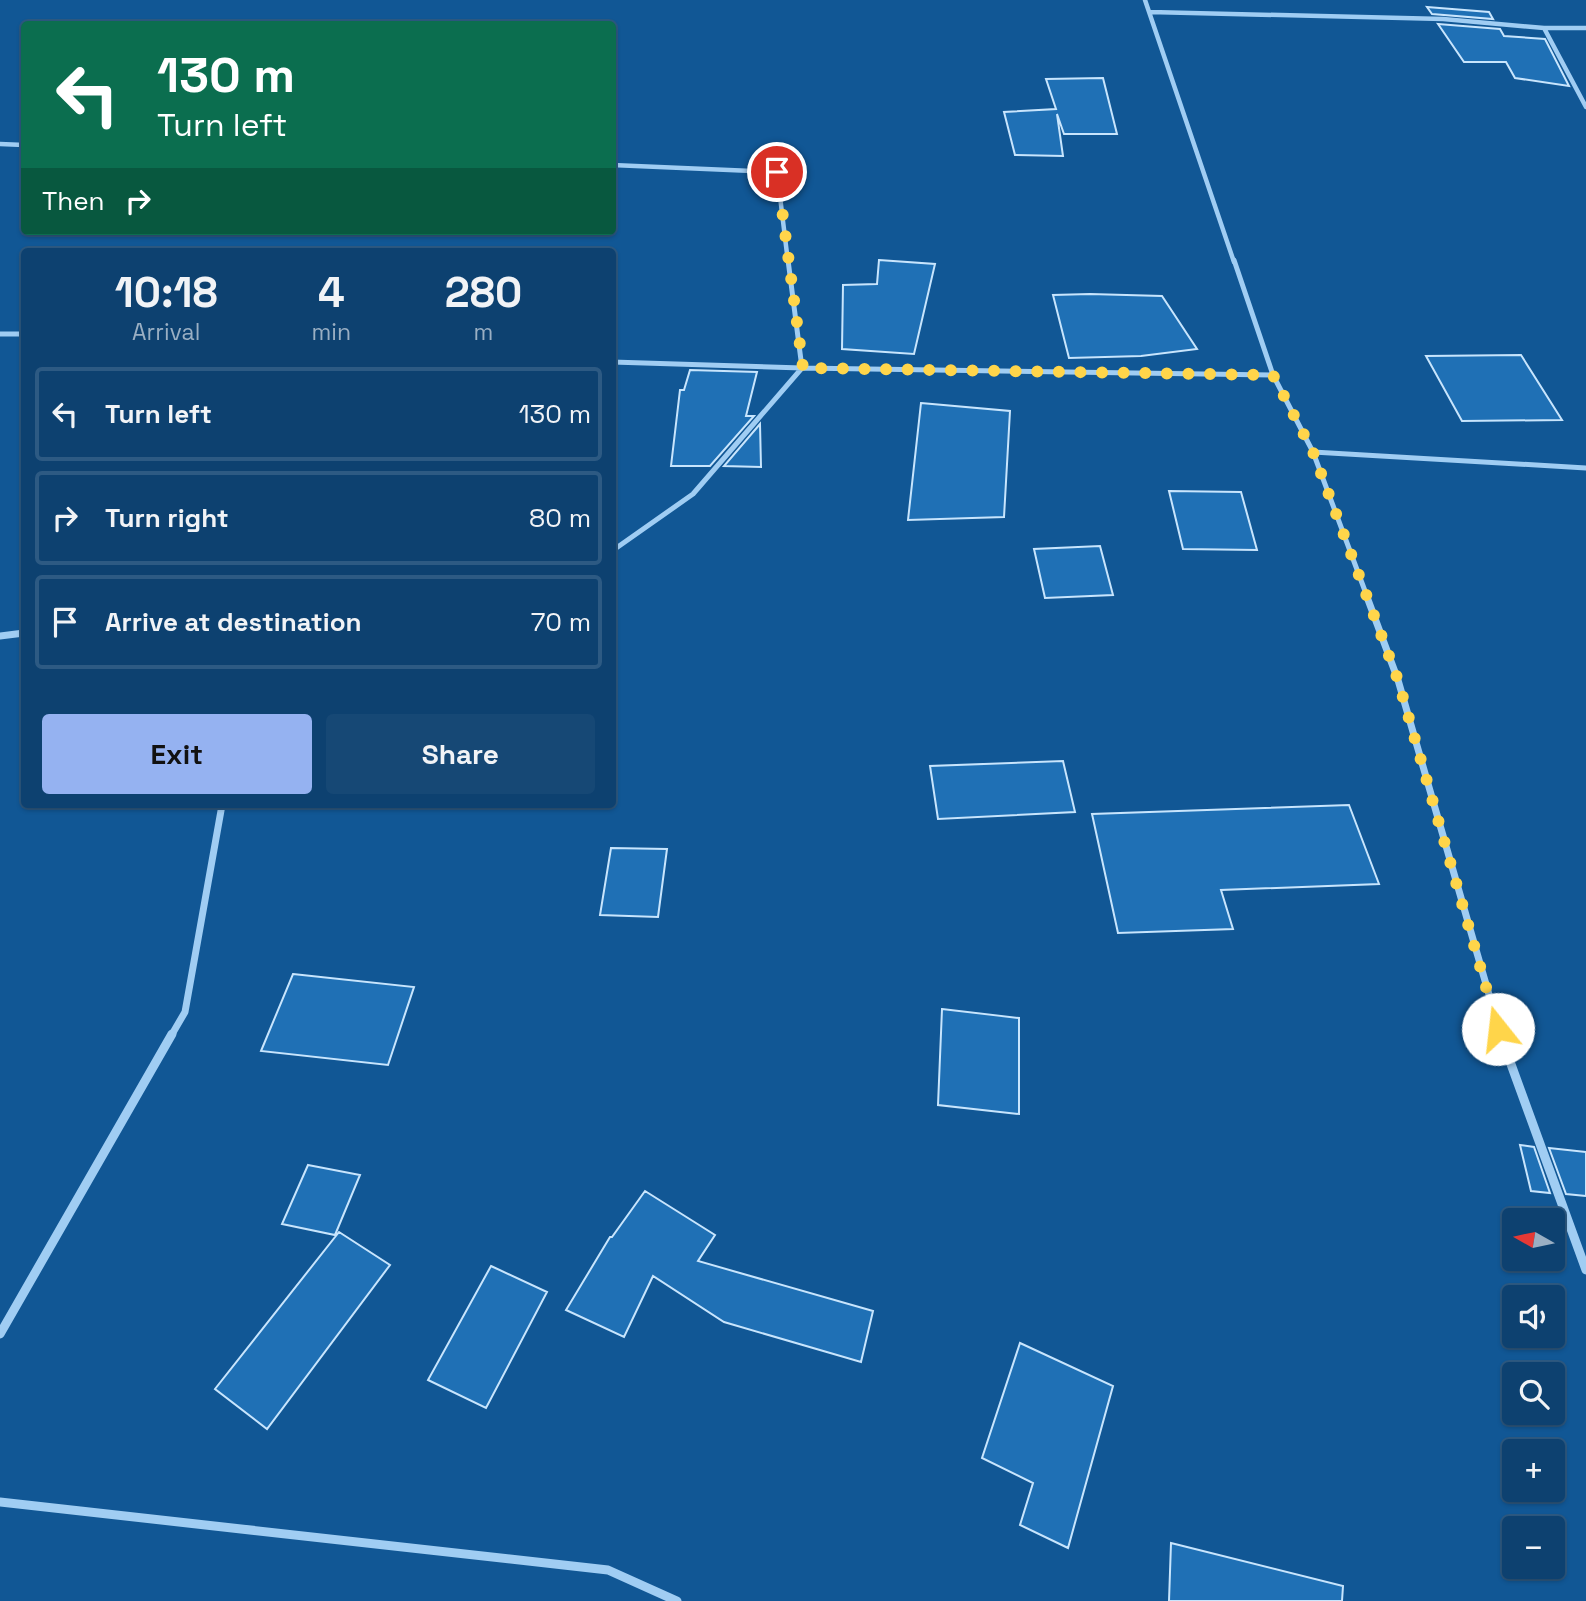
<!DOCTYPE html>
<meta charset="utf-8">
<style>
:root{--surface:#0d4170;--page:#164875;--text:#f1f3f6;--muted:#9aafc3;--line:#2d5a83;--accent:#95b2f1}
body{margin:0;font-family:"Space Grotesk",sans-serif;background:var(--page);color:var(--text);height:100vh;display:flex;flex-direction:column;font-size:26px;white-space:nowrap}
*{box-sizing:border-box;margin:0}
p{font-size:23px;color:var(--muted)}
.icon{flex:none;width:38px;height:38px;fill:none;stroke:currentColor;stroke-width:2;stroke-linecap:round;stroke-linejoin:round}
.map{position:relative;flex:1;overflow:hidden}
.panel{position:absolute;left:21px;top:248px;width:595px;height:560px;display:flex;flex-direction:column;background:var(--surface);border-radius:7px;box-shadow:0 2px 5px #0004,0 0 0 2px var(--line)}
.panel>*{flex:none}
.hud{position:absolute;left:21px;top:21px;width:595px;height:214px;border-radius:7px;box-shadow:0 2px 5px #0004,0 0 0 2px var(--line);background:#0b6e4f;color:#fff;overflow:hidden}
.needle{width:46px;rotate:279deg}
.buttons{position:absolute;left:1502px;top:1208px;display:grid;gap:14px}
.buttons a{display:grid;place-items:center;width:63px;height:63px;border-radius:7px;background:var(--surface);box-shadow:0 2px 5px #0004,0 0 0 2px var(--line);font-size:35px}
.pin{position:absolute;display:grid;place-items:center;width:60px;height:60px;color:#fff;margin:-30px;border:4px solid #fff;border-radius:50%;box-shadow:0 2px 7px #0007}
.me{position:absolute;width:77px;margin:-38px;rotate:344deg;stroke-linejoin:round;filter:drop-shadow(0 0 5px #0008)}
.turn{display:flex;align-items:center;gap:24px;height:147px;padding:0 21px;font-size:32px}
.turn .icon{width:91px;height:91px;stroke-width:2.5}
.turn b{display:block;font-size:49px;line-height:60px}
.then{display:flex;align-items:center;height:66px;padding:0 21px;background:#0003;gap:14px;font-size:26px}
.eta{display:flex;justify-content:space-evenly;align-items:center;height:119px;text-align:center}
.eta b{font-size:42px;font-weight:700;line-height:49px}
.cta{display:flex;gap:14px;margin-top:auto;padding:14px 21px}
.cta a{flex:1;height:80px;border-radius:7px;background:var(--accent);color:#111;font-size:28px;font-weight:700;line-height:80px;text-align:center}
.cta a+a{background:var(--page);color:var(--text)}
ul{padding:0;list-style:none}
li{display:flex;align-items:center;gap:21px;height:94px;margin:0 14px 10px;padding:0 7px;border:4px solid var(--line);border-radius:7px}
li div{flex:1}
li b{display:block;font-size:26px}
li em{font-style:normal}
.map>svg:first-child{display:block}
.building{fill:#1f70b5;stroke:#c8e5fd;stroke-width:2}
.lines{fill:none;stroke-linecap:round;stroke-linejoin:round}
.minor-far3{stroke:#a0cdf3;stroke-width:4.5}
.minor-far2{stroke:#a0cdf3;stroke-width:5}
.minor-far1{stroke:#a0cdf3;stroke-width:7}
.minor{stroke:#a0cdf3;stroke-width:9}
.route{stroke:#ffd54a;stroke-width:12;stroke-dasharray:0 21.6}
</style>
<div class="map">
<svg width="1586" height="1601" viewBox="0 0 1586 1601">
<rect width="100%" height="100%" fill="#115795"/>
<path class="building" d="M1427 7 1489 12 1493 19 1432 14Z
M1438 24 1500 29 1504 36 1545 39 1569 86 1515 78 1506 62H1464Z
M1103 78 1117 134H1064L1057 114 1063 156 1015 155 1004 112 1056 109 1046 79Z
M879 260 935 264 914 354 842 349 843 285 877 284Z
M1090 294 1162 296 1197 349 1141 356 1069 358 1053 295Z
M1521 355 1562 420 1462 421 1426 356Z
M690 370 757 372 746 416H754L710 466H671L680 390H684Z
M921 403 1010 411 1004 517 908 520Z
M760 424 761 467 724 466Z
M1169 491 1241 492 1257 550 1183 549Z
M1100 546 1113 595 1045 598 1034 549Z
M1063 761 1075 812 938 819 930 766Z
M1349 805 1379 884 1221 890 1233 929 1118 933 1092 814Z
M611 848 667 849 658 917 600 915Z
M293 974 414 987 388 1065 261 1051Z
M942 1009 1019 1018V1114L938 1105Z
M1520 1145 1534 1147 1550 1193 1531 1191Z
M1549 1148 1586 1152V1196L1566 1194Z
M308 1165 360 1175 335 1235 282 1224Z
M645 1191 715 1235 698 1261 873 1311 861 1362 724 1322 653 1276 624 1337 566 1310 610 1237H612Z
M339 1232 390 1265 267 1429 215 1389Z
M491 1266 547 1292 486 1408 428 1380Z
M1020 1343 1113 1386 1068 1548 1020 1525 1033 1483 982 1458Z
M1171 1543 1343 1586 1342 1601H1169Z"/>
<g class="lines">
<path class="minor-far3" d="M1145 0 1234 262
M1150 12 1443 19 1544 28H1586
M1544 28 1586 107
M0 144 24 145
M612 165 777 172 788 262"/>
<path class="minor-far2" d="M1234 260 1273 375 1313 452 1368 599
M0 334H24
M612 362 802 368 1273 375
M1313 452 1586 468
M612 551 693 494 802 368 788 260"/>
<path class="minor-far1" d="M1367 597 1398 680 1501 1036
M0 636 24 633
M171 1036 185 1012 222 805"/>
<path class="minor" d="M1500 1034 1586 1270
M0 1334 172 1034
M0 1502 608 1570 677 1601"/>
</g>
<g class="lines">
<path class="route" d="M777 172 803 368 1273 375 1313 452 1398 680 1498 1029"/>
</g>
</svg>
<div class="buttons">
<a><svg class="needle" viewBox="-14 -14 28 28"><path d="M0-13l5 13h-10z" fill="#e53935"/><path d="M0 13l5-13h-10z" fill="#9aafc3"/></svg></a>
<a><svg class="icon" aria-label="sound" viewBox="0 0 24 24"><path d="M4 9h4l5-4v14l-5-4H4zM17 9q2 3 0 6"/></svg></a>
<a><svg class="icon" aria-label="search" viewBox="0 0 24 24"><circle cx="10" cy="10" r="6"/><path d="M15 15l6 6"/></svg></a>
<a>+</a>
<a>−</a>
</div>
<div class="pin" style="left:777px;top:172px;background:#d93025"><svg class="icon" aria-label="arrive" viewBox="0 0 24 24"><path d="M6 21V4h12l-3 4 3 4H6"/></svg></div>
<svg class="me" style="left:1498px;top:1029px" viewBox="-20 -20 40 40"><circle r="19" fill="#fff"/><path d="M0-13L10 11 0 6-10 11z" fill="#ffd54a"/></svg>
<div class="hud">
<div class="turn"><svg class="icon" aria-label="left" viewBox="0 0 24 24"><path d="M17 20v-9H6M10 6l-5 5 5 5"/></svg><div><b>130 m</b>Turn left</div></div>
<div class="then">Then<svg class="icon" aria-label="right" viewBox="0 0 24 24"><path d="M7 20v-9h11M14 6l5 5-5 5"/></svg></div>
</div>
<section class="panel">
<div class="eta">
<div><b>10:18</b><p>Arrival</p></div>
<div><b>4</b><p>min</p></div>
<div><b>280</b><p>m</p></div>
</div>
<ul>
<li><svg class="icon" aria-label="left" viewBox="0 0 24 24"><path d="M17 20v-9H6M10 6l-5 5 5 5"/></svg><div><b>Turn left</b></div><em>130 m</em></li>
<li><svg class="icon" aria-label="right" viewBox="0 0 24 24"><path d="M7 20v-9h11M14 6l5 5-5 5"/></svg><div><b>Turn right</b></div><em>80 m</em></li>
<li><svg class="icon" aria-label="arrive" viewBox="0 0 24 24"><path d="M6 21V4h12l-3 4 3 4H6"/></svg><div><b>Arrive at destination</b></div><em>70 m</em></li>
</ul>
<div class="cta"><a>Exit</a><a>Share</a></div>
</section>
</div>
